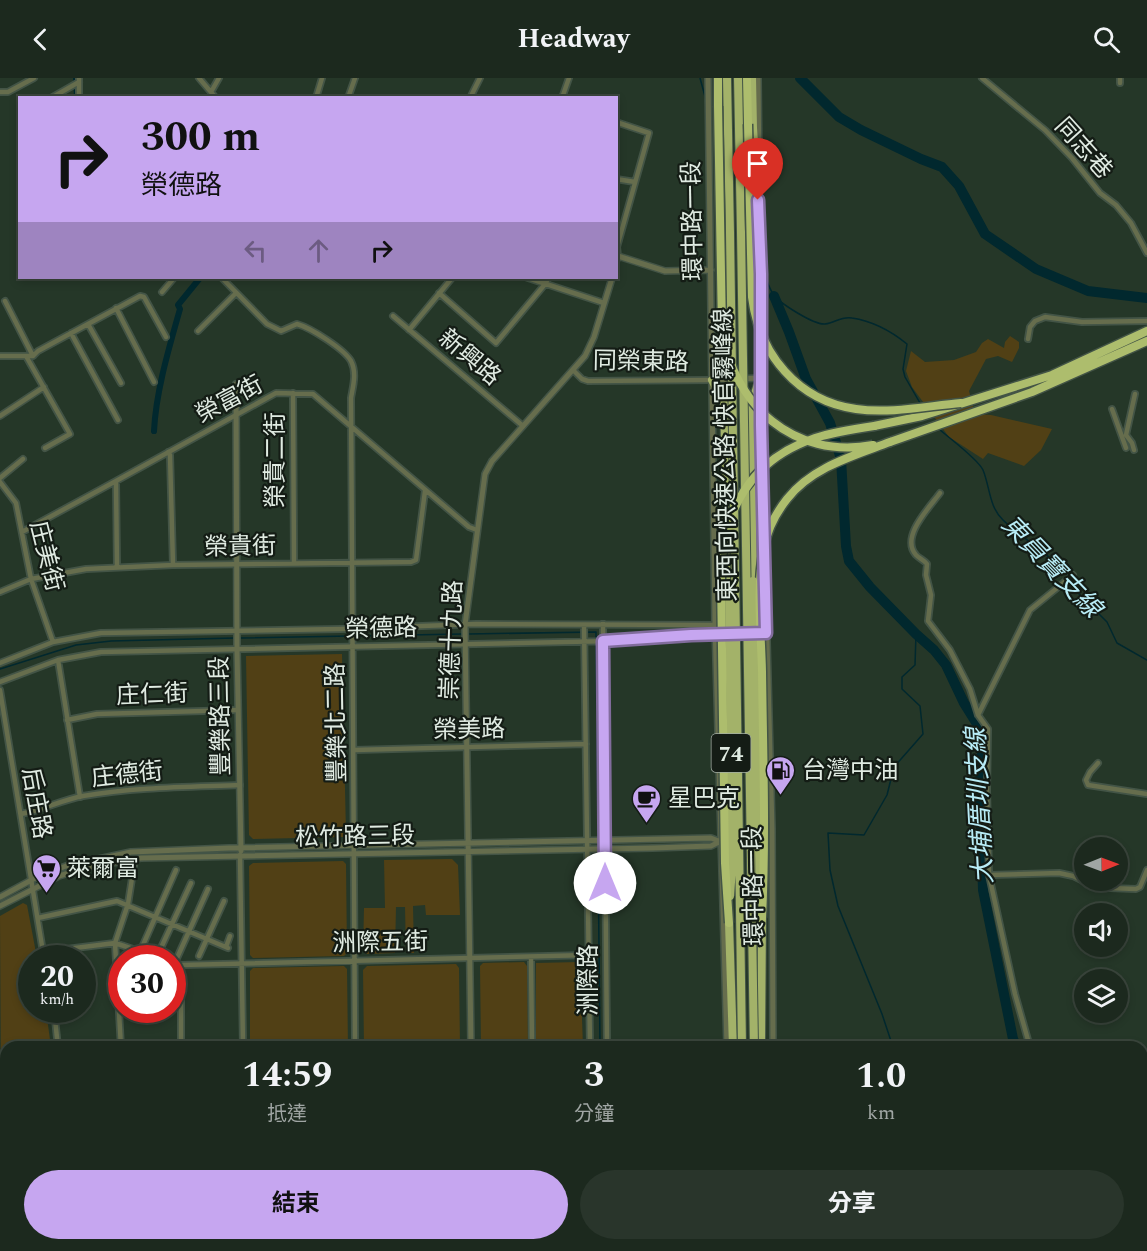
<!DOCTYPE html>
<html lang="zh-TW">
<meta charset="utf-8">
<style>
:root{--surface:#1c291e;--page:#29352b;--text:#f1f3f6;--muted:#a0a6a4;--line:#3a453c;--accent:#c6a6f0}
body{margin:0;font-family:Spectral,"Noto Sans TC",serif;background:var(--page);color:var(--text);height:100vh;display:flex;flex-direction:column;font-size:22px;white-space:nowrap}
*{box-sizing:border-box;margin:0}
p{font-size:20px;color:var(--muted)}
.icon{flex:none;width:33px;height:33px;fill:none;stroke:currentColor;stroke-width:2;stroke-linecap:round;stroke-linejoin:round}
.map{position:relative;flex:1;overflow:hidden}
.details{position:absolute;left:0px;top:963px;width:1148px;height:210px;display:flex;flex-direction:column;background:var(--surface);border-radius:18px 18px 0 0;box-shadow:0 3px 9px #0003,0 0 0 2px var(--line)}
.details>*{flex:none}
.hud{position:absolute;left:18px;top:18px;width:600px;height:183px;border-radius:0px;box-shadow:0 3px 9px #0003,0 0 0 2px var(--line);background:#c6a6f0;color:#111;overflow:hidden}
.needle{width:39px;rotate:89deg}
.buttons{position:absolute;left:1074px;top:759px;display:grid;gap:12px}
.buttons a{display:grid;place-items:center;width:54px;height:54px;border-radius:50%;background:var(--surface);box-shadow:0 3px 9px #0003,0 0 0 2px var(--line);font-size:30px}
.speed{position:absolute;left:18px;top:867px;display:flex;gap:12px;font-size:30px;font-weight:700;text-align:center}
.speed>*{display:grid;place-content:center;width:78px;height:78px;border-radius:50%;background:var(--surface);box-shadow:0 3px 9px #0003,0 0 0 2px var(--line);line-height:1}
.speed small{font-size:15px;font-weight:400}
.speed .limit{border:9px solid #d22;background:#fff;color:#111}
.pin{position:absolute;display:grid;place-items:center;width:51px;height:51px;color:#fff;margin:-62px -26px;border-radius:50% 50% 50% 0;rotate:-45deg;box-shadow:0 0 6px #0007}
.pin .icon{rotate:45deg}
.me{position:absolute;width:66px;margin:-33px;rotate:0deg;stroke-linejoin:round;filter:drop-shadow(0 0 4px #0008)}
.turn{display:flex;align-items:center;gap:21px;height:126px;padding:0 24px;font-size:27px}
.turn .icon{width:78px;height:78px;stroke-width:2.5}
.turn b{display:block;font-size:42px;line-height:51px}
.lanes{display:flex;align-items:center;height:57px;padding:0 24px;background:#0003;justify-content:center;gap:30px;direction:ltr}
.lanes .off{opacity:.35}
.eta{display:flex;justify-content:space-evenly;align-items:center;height:102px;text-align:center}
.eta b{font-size:36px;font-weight:700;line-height:42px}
.button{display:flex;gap:12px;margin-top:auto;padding:12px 24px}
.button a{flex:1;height:69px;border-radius:36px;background:var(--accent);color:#111;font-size:24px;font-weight:700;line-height:69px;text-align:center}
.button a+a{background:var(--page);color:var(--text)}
header{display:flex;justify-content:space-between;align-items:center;height:78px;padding:0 24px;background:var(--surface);font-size:27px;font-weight:700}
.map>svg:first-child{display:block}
.green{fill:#514015}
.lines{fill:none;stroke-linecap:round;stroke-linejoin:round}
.stream{stroke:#01282e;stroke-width:1.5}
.canal{stroke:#01282e;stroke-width:6}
.river{stroke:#01282e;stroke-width:10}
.minor-casing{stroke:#435446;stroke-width:8}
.tertiary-casing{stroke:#435446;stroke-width:8}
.trunk-casing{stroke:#435446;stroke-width:10}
.motorway-casing{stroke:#435446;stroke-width:11}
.minor{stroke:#666d4d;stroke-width:4.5}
.tertiary{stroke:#666d4d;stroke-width:5}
.trunk{stroke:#a3b269;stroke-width:8}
.motorway{stroke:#adbd6d;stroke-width:8}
.trunk-bridge-casing{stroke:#435446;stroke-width:10;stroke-linecap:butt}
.motorway-bridge-casing{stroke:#435446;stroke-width:11;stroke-linecap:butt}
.trunk-bridge{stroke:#a3b269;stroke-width:8}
.motorway-bridge{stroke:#adbd6d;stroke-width:8}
.route-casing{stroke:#816c9c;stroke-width:15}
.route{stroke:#c6a6f0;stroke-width:10}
.labels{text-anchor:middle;stroke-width:4.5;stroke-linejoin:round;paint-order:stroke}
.shield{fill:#141c15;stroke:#a3ada4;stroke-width:1.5}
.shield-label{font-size:22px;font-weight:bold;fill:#e0ebe2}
.street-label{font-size:24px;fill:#e0ebe2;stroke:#141c15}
.poi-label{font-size:24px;fill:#e0ebe2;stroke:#141c15;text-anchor:start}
.water-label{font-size:26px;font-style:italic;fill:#b8ecf6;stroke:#141c15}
</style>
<header><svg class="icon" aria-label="back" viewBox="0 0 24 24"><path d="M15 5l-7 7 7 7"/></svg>Headway<svg class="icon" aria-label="search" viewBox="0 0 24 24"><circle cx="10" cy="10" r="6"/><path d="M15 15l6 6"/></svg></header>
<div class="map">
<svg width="1147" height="1173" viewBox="0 0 1147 1173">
<rect width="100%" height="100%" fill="#253728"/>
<path class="green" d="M1010 258 1019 264V270L1012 284 998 278 986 281 969 313 975 336 991 337 1052 351 1041 372 1024 388 988 375 983 381 949 359 912 309 906 293 911 273 925 284 954 282 976 274 982 265 988 261 1004 270 1005 264Z
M342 576 346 755 343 759 253 761 249 757 246 578Z
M452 781 458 787 460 837H426L425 827 413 828 414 875H406L405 829H396L395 875 367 876 363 873 364 830H385L384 782Z
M343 783 346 786 347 875 344 878 253 880 250 877 249 788 253 785Z
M23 825 27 827 37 880H32V932H46L51 969H6V1009L1 1010 0 838Z
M524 884 527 888 528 969H481L480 888 483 885Z
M580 884 583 969H536V885Z
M456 886 459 890 460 969H364L363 892 367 888Z
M344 888 347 891 348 969H250V893L253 890Z"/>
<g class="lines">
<path class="stream" d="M700 0 706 22
M762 189C765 198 768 208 773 216 779 225 814 247 825 246 835 245 841 238 852 240 872 243 891 253 907 266L903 291 905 299 920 325
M939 351C949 360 978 381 983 392 990 409 989 429 1003 442 1023 462 1068 486 1075 512L1107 544 1117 565 1147 582
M468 556 596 554V562
M240 560 463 556
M596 566 598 760
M0 591 76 567 111 563 235 560
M598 773 600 969
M893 969 882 936 838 828 830 792 828 755 864 757 887 717 894 689 923 656 920 628 902 611V599L915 587 916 556
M602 1167V1173
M945 1167 946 1173"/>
<path class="canal" d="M76 0 77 19
M154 353C156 313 169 270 180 231L178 227 200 200"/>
<path class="river" d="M800 0 839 39 861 52 921 81 942 89 959 108 985 156 1036 191 1088 213 1147 220
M774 218 789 254 806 301 830 345 841 381 846 468 849 483 870 509 916 556 934 572 946 587 964 625 979 649 982 675 980 706 983 812 1013 961 1017 969
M1142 1095 1147 1103"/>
<defs>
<path id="minor" d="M79 0V20
M199 0 216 20
M982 0 1045 52 1072 80 1100 115 1116 127 1131 145 1147 175
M1120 0V5
M0 14H8L34 0
M211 14 219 0
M51 20 79 4
M316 20 322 0
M348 20 355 0
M470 20 480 0
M562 20 569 0
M616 44 649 55 617 169 618 178H616
M616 101 635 104
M222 200 267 246 281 253 297 246C311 250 344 271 351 283 357 295 353 308 351 320L355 969
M528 200 604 225
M162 214 174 200
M439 215 496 265 546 205 548 200
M5 223 33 278
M116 230 154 304
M393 238 523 348
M88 246 121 305
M409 252 452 200
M198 253 236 215
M71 255 118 342
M1028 261 1030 249 1035 243 1045 239 1082 244 1147 243
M0 278H33L38 273 140 218 144 219 166 259
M26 278 70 356 45 370
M573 292 582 301 588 303 712 302
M293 315 294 485
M1112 331 1126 370
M0 338 44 309
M1134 372 1132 365 1126 357 1135 316
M168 374 170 377 173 487
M0 400 23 381
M0 404 16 425 31 501 53 564
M940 415C929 430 900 459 916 477 920 481 924 482 927 486L926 497 931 517 928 543 950 572 970 611 978 637 988 651 987 712 989 797 1015 916 1030 969
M22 454 116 403
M117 489 116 403 276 315 313 316 469 449 477 452
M0 514 31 501 86 491 173 487 411 484 416 482 425 413
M603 546 607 969
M584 547 590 969
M58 582 80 719
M0 585 53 564 101 555 341 551 476 546 716 547
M0 604 58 582 101 574 611 563 718 557
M0 612 44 880
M978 637 1030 532 1073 497
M67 642 97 636 238 632
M354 672 586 666
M1098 685 1090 694 1086 702 1088 707 1147 716
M21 736C42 732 62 722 83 718 135 709 187 709 240 707
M240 777 243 969
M989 797 1059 795 1073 798 1089 806 1110 810 1136 811 1140 809 1147 792
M38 840 117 823 228 870
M143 867 176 792
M226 869 230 858
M160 872 191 805
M43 874 115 865 160 880
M199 878 224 823
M531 879 532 969
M177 880 208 811
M172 885 181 887 589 877
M54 932 58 969
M121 969 115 865 128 826 135 781
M181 969V887
M0 1021 6 1018
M0 1047 4 1059 5 1159
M1142 1080 1147 1082
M61 1167 62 1173
M359 1167V1173
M592 1167V1173
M609 1167V1173
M969 1167 970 1171 974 1172 1003 1167
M1036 1167 1038 1173
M1138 1167 1139 1173"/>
<path id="tertiary" d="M708 0 715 547 727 969
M758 0 759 92
M758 119 760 245
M616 184 618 178 665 193 711 192
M760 257 764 460
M712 302 760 300
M236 306 237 571 241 773
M765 488 772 750 773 969
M0 819 37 799 66 788 131 774 229 770 711 760 721 764
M0 828 59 798 89 789 141 780 653 770 711 768 719 764
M471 969 465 547 485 396 492 383 585 278 594 259 612 200
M1142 986 1147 985
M1142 999 1147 997
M246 1167V1173
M472 1167 473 1173
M732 1167V1173
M777 1167V1173
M814 1173 820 1167"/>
<path id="trunk" d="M727 0 730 155
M738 0 741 155
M752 0 753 50 758 122
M712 302 724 324 727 447
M728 462 729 505
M753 503 751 328 760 300
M729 845 733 969
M761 969 762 840
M747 1167 748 1173
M759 1167V1173"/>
<path id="motorway" d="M718 0V28
M747 0 748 46
M874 348 922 338 1052 297 1147 253
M890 364 1032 314 1147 263"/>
</defs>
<use href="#minor" class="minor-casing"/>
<use href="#tertiary" class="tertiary-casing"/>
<use href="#trunk" class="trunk-casing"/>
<use href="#motorway" class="motorway-casing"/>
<use href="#minor" class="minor"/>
<use href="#tertiary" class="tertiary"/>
<use href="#trunk" class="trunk"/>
<use href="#motorway" class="motorway"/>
<defs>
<path id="trunk-bridge" d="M730 155 742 969
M741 155 754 969
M753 503 760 817
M729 505 732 790 730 818"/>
<path id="motorway-bridge" d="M718 28 722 251C733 327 794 382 873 367
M748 46 752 219C759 276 798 323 856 331 890 336 927 328 961 325
M762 840C766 758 763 675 762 593 761 553 756 510 764 470 767 452 776 435 787 421 812 389 853 378 890 364
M729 845 725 785 721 499C722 433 750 382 815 360 834 354 854 351 874 348"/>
</defs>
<use href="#trunk-bridge" class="trunk-bridge-casing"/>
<use href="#motorway-bridge" class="motorway-bridge-casing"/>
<use href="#trunk-bridge" class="trunk-bridge"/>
<use href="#motorway-bridge" class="motorway-bridge"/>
</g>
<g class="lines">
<defs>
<path id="route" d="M605 805 603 563 691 557 766 555 761 347V196L758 122"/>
</defs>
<use href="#route" class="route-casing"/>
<use href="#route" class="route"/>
</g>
<defs>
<symbol id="fuel-pin" viewBox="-11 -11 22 30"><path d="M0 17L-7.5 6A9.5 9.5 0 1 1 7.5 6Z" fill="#c6a6f0" stroke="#141c15"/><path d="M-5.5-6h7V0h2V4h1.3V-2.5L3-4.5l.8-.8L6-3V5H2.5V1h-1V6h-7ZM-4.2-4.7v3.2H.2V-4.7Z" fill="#111"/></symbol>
<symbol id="cafe-pin" viewBox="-11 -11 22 30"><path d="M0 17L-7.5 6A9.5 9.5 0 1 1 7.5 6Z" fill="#c6a6f0" stroke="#141c15"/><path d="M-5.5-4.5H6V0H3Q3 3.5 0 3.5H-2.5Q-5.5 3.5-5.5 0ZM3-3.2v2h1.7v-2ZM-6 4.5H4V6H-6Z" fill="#111"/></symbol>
<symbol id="supermarket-pin" viewBox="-11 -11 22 30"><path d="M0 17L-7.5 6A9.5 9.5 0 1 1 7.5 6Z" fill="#c6a6f0" stroke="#141c15"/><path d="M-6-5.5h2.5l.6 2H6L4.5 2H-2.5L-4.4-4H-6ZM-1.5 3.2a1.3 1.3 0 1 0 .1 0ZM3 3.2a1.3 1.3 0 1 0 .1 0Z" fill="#111"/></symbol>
</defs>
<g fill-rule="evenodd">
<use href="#fuel-pin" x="764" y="676" width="33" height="45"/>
<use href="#cafe-pin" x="630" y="704" width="33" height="45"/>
<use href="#supermarket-pin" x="30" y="774" width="33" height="45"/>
</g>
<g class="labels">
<rect class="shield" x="711.5" y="656" width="39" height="38" rx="4.5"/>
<g class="shield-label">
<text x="731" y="683">74</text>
</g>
<g class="street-label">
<text transform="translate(1084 70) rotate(48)" y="8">同志巷</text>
<text transform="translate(692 143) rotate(-91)" y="8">環中路一段</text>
<text transform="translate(470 279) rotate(40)" y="8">新興路</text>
<text transform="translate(641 283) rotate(1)" y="8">同榮東路</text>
<text transform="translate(229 321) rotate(-28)" y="8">榮富街</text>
<text transform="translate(725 377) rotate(-91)" y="8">東西向快速公路 快官霧峰線</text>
<text transform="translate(275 382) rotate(-90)" y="8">榮貴二街</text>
<text transform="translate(240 468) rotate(-1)" y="8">榮貴街</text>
<text transform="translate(47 478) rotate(76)" y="8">庄美街</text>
<text transform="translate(381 550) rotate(-1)" y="8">榮德路</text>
<text transform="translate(451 562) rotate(-88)" y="8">崇德十九路</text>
<text transform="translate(152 616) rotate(-2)" y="8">庄仁街</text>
<text transform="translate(220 638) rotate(-91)" y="8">豐樂路三段</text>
<text transform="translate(336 645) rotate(-91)" y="8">豐樂北二路</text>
<text transform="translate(469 651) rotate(-1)" y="8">榮美路</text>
<text transform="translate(127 696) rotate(-6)" y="8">庄德街</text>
<text transform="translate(37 725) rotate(80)" y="8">后庄路</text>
<text transform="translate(355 758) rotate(-1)" y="8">松竹路三段</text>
<text transform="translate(753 808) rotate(-91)" y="8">環中路一段</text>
<text transform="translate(380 864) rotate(-1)" y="8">洲際五街</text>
<text transform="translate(588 902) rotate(-90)" y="8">洲際路</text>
</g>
<g class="poi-label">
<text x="802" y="700">台灣中油</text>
<text x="668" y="728">星巴克</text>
<text x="67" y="798">萊爾富</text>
</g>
<g class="water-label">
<text transform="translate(1052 488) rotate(46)" y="9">東員寶支線</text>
<text transform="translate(979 728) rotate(-93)" y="9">大埔厝圳支線</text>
</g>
</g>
</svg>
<div class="buttons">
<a><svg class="needle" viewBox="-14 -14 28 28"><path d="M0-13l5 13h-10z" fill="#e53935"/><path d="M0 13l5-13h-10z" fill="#a0a6a4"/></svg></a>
<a><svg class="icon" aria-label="sound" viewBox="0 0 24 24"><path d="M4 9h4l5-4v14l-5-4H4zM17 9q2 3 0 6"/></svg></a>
<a><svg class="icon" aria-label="layers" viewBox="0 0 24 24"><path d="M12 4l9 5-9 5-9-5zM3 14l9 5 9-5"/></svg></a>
</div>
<div class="speed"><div>20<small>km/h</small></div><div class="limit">30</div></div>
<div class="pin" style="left:758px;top:122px;background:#d93025"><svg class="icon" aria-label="arrive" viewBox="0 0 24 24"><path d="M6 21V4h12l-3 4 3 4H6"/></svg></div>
<svg class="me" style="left:605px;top:805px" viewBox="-20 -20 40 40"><circle r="19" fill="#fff"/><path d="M0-13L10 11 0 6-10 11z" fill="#c6a6f0"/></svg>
<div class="hud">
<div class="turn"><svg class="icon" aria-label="right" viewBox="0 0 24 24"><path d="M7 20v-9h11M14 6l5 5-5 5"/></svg><div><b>300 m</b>榮德路</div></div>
<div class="lanes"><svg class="icon off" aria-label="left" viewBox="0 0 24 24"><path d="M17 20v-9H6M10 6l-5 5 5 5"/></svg><svg class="icon off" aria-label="ahead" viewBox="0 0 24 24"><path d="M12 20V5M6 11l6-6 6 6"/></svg><svg class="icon" aria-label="right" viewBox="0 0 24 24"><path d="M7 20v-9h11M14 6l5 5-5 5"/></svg></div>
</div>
<section class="details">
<div class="eta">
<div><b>14:59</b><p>抵達</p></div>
<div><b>3</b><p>分鐘</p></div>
<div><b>1.0</b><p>km</p></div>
</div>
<div class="button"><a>結束</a><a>分享</a></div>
</section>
</div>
